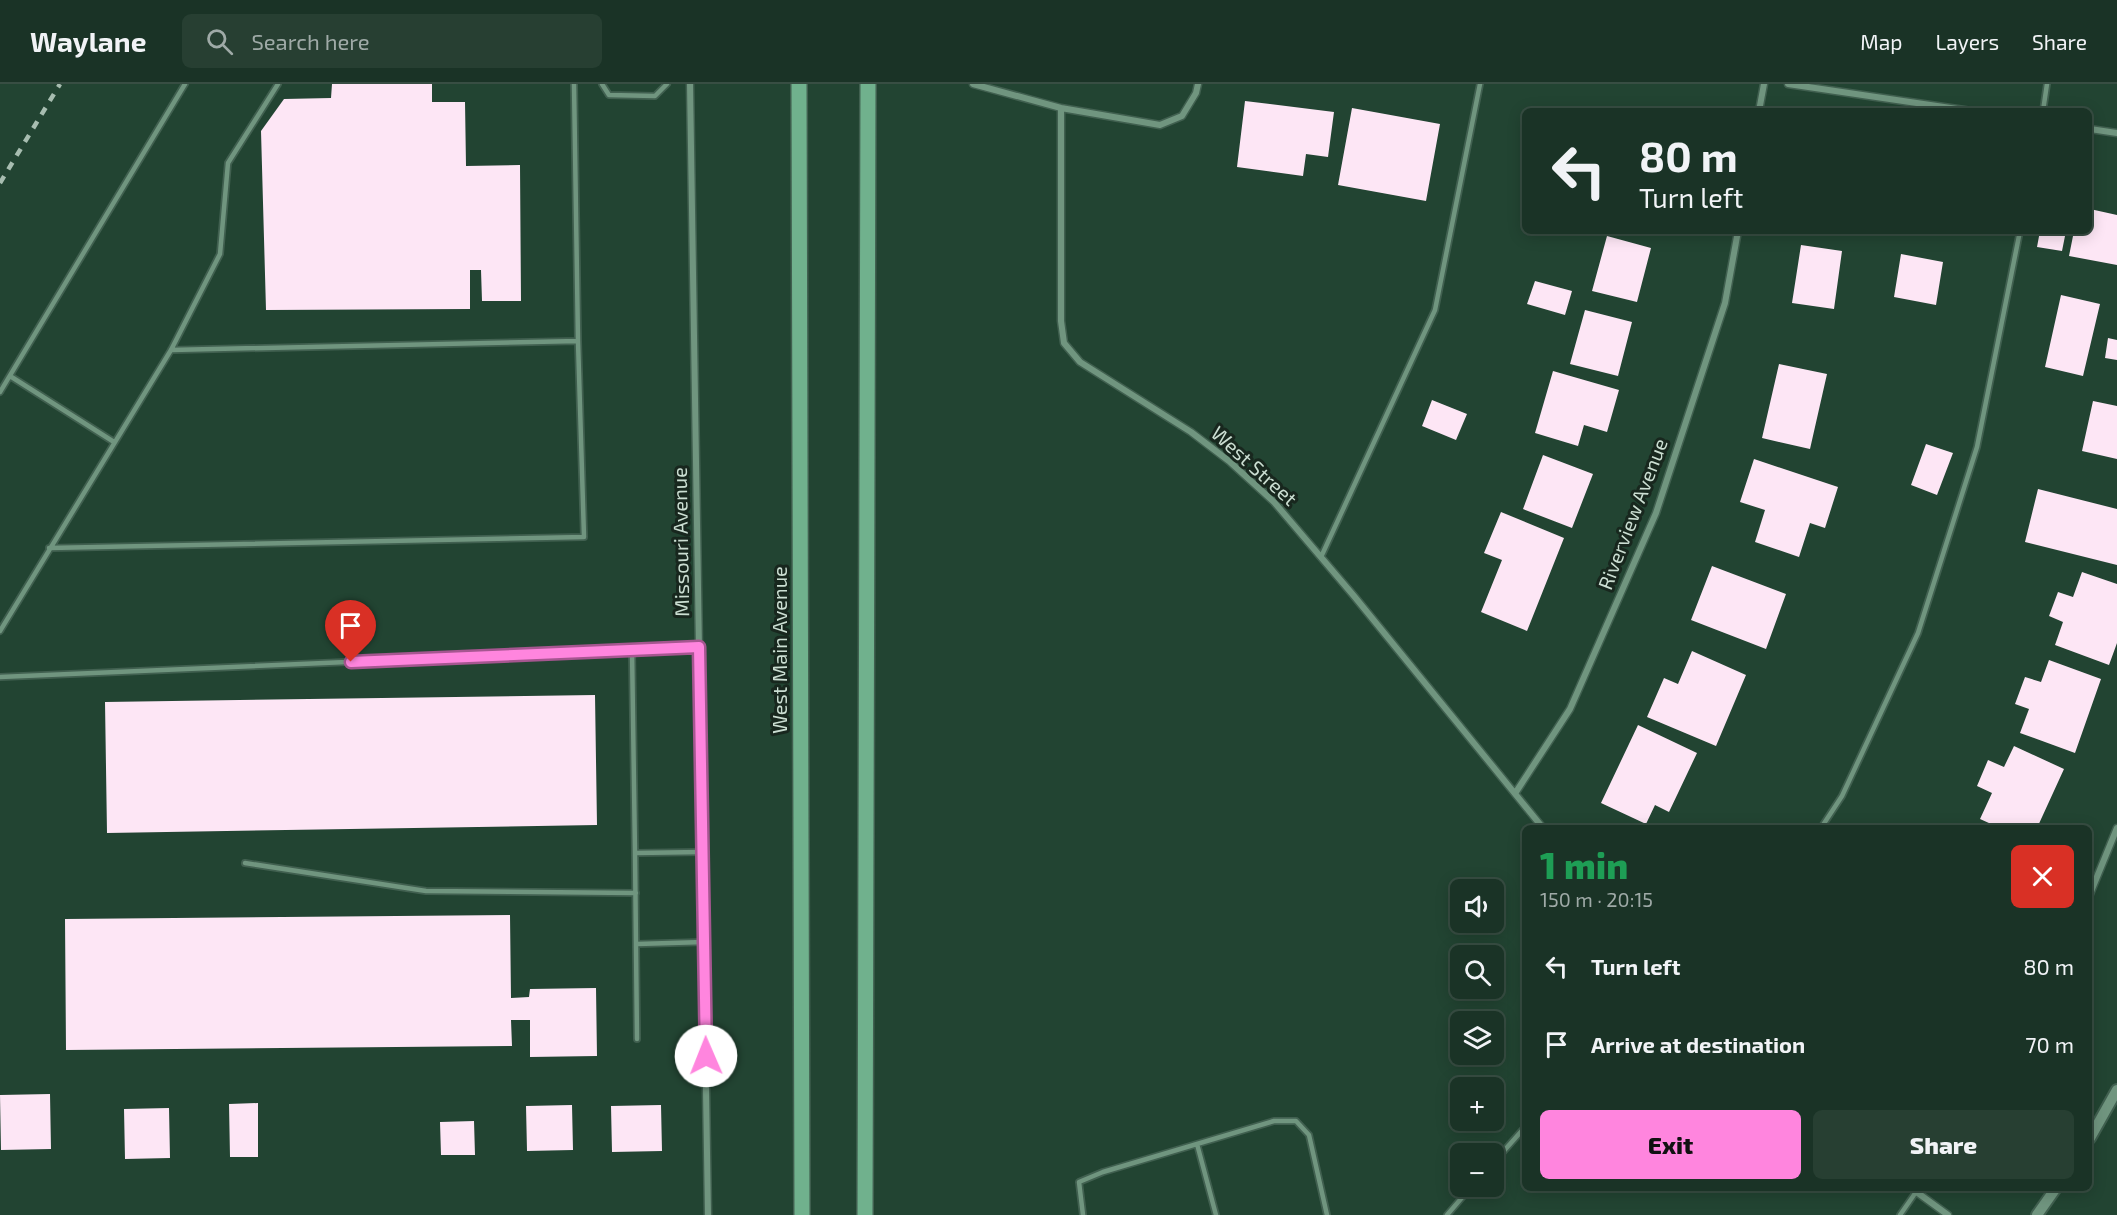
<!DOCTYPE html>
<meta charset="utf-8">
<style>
:root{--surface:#1a3326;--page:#273f32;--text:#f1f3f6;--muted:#9faaa7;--line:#384e43;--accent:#ff85de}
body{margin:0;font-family:"Exo 2",sans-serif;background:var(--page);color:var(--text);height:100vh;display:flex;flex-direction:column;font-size:22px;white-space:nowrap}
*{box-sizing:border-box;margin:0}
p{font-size:20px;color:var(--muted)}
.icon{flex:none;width:33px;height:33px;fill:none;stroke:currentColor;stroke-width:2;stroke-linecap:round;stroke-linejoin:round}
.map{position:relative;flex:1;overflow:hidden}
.drawer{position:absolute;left:1522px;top:741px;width:570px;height:366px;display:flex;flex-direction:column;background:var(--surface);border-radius:9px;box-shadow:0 3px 15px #0003,0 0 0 2px var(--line)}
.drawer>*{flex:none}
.hud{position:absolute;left:1522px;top:24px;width:570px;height:126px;border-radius:9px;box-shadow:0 3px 15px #0003,0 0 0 2px var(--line);background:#1a3326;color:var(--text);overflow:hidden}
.controls{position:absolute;left:1450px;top:795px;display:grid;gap:12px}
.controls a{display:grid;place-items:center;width:54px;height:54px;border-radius:9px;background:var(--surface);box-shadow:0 3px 15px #0003,0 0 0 2px var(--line);font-size:30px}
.pin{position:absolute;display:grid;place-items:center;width:51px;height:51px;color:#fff;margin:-62px -26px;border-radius:50% 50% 50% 0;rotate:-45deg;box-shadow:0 0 6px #0007}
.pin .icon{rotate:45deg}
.me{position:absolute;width:66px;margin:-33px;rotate:359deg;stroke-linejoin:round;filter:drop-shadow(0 0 4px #0008)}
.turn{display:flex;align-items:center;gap:21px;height:126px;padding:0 18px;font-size:27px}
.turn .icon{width:78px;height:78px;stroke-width:2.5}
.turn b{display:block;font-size:42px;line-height:51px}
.round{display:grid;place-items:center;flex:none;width:63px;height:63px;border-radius:9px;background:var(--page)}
.overview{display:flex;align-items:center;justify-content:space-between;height:102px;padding:0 18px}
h1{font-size:36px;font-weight:800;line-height:45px;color:#1e9e55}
.cta{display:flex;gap:12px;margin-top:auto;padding:12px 18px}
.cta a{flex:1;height:69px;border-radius:9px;background:var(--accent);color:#111;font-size:24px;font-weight:800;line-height:69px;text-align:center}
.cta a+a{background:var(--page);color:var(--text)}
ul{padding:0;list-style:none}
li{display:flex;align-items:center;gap:18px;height:78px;padding:0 18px}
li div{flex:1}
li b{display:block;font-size:22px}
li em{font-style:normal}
header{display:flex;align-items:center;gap:36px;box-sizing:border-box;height:84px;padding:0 30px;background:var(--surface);border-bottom:2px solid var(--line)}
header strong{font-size:28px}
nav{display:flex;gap:33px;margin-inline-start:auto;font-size:21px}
.search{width:420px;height:54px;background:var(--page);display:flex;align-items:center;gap:15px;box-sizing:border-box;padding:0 21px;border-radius:9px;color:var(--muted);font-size:22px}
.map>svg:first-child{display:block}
.building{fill:#fde6f5}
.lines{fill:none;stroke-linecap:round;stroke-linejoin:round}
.service-casing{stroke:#416050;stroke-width:8}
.minor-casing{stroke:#416050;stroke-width:9}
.tertiary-casing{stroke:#416050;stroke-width:14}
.primary-casing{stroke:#416050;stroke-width:18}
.service{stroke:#70957f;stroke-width:4.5}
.minor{stroke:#70957f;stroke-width:6}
.tertiary{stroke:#70957f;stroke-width:10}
.primary{stroke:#70b18d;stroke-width:15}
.rail{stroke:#a7bdb0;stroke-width:4.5;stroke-dasharray:8 8;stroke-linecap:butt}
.route-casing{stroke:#a65690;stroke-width:15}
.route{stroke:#ff85de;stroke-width:10}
.labels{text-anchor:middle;stroke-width:6;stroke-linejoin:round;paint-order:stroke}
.street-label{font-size:20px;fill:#cbded2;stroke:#18271e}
</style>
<header>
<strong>Waylane</strong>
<div class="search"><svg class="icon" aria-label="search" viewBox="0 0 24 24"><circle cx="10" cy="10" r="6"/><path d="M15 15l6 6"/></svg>Search here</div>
<nav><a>Map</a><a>Layers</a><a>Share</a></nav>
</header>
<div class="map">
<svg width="2117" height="1131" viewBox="0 0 2117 1131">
<rect width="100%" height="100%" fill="#224432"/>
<path class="building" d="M332 0H432V18H465L466 82 520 81 521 217H482L481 186H470V225L266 226 261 47 284 15 331 14Z
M1245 17 1334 28 1328 73 1306 70 1303 92 1237 83Z
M1352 24 1440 40 1426 117 1338 101Z
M2090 125 2117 131V181L2069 172 2074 147H2090Z
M1856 147H1875L1874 150 1856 149Z
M2040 147H2066L2062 167 2037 163Z
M1607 152 1651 164 1637 218 1592 207Z
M1801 161 1842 167 1834 225 1792 219Z
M1901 170 1943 178 1936 221 1894 213Z
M1535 197 1572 207 1565 231 1527 220Z
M2061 211 2100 220 2083 292 2045 283Z
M1585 226 1632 238 1618 292 1570 280Z
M2108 254 2117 256V276L2105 274Z
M1779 280 1827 290 1810 365 1762 354Z
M1553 287 1619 306 1607 348 1584 341 1578 362 1535 349Z
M1432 316 1467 330 1456 356 1422 342Z
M2093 317 2117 322V375L2082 367Z
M1926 360 1953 369 1937 411 1911 401Z
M1543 371 1593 390 1572 444 1523 425Z
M1754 375 1838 403 1825 444 1810 439 1799 473 1755 458 1765 426 1740 418Z
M2038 405 2117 425V481L2025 458Z
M1501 428 1564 454 1527 547 1481 528 1502 476 1484 469Z
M1712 482 1786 510 1766 565 1691 536Z
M2082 488 2117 500V559L2109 581 2055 561 2063 538 2049 532 2058 508 2073 513Z
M1692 567 1746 591 1716 662 1647 633 1664 594 1678 600Z
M2049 576 2101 595 2075 669 2020 649 2029 625 2015 620 2025 593 2041 598Z
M595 611 597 741 107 749 105 618Z
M1638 641 1697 669 1669 728 1655 721 1646 740 1601 719Z
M2014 662 2064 685 2037 744H2000L1980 735 1992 709 1977 702 1988 676 2004 683Z
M510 831 511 914 529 913 530 905 596 904 597 972 530 973V936H511L512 962 66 966 65 835Z
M50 1010 51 1065 1 1066 0 1011Z
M258 1019V1073H230L229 1020Z
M572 1021 573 1066 527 1067 526 1022Z
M661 1021 662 1067 612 1068 611 1022Z
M169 1024 170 1074 125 1075 124 1025Z
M474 1037 475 1071H441L440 1038Z"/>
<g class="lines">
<defs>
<path id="service" d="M574 0 578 257
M602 0 609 11 655 12 667 0
M2043 27 2047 0
M10 292 114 358
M0 308 185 0
M49 464 584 453 578 257 171 266
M1321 473 1435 226 1480 0
M0 547 171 266 220 170 228 79 278 0
M632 565 635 769
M0 593 699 563
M1821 744 1842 712 1918 549 1977 363 2020 147
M245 779 426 807 636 809
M637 860 704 858
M637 955 635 769 702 768
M1197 1060 1216 1131
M1494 1078 1526 1042
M1083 1131 1079 1098 1103 1088 1274 1037H1296L1309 1051 1327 1131
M1447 1131 1472 1102
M1900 1131 1916 1108"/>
<path id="minor" d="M690 0 708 1131
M973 0 1061 24 1160 41 1182 32 1196 9 1198 0
M1788 0 1971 27
M1061 24V237L1064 259 1080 278 1191 348 1229 377 1274 418 1354 512 1543 744
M1759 27 1764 0
M2090 45 2117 49
M1516 708 1570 625 1656 429 1725 219 1738 147
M2090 810 2117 744
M1911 1104 1948 1131"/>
<path id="tertiary" d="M2090 1054 2117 1006
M2037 1131 2056 1104"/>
<path id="primary" d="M799 0 802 1131
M865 1131 868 0"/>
</defs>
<use href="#service" class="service-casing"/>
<use href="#minor" class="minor-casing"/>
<use href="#tertiary" class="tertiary-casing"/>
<use href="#primary" class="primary-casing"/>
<use href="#service" class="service"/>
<use href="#minor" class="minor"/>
<use href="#tertiary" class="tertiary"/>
<use href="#primary" class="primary"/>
<path class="rail" d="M0 99 60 0"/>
</g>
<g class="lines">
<defs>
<path id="route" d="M351 578 699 563 706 972"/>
</defs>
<use href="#route" class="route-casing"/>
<use href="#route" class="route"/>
</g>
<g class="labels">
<g class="street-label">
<text transform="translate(1254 382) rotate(42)" y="7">West Street</text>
<text transform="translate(1633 430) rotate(-69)" y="7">Riverview Avenue</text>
<text transform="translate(681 458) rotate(-91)" y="7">Missouri Avenue</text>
<text transform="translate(780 566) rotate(-90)" y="7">West Main Avenue</text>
</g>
</g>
</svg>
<div class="controls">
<a><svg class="icon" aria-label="sound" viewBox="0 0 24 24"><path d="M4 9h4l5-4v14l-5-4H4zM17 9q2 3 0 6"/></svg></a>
<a><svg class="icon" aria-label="search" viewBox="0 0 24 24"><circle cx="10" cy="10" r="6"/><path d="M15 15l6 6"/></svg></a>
<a><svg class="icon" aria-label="layers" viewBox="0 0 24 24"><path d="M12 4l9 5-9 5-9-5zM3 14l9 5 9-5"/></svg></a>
<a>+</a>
<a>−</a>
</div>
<div class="pin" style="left:351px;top:578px;background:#d93025"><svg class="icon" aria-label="arrive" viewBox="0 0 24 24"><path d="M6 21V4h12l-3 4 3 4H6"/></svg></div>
<svg class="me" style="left:706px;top:972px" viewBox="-20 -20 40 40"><circle r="19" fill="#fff"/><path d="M0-13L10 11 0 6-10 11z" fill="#ff85de"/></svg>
<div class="hud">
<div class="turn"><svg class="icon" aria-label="left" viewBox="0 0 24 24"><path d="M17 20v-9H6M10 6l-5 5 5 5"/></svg><div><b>80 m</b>Turn left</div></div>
</div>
<section class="drawer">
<div class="overview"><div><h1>1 min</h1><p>150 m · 20:15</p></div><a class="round" style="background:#d93025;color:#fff"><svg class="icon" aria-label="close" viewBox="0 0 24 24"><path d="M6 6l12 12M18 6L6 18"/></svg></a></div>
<ul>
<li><svg class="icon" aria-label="left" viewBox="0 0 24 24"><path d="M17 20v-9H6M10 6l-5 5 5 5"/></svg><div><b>Turn left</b></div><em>80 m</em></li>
<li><svg class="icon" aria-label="arrive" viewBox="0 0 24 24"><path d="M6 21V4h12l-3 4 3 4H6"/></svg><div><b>Arrive at destination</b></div><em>70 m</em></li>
</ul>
<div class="cta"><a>Exit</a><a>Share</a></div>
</section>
</div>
